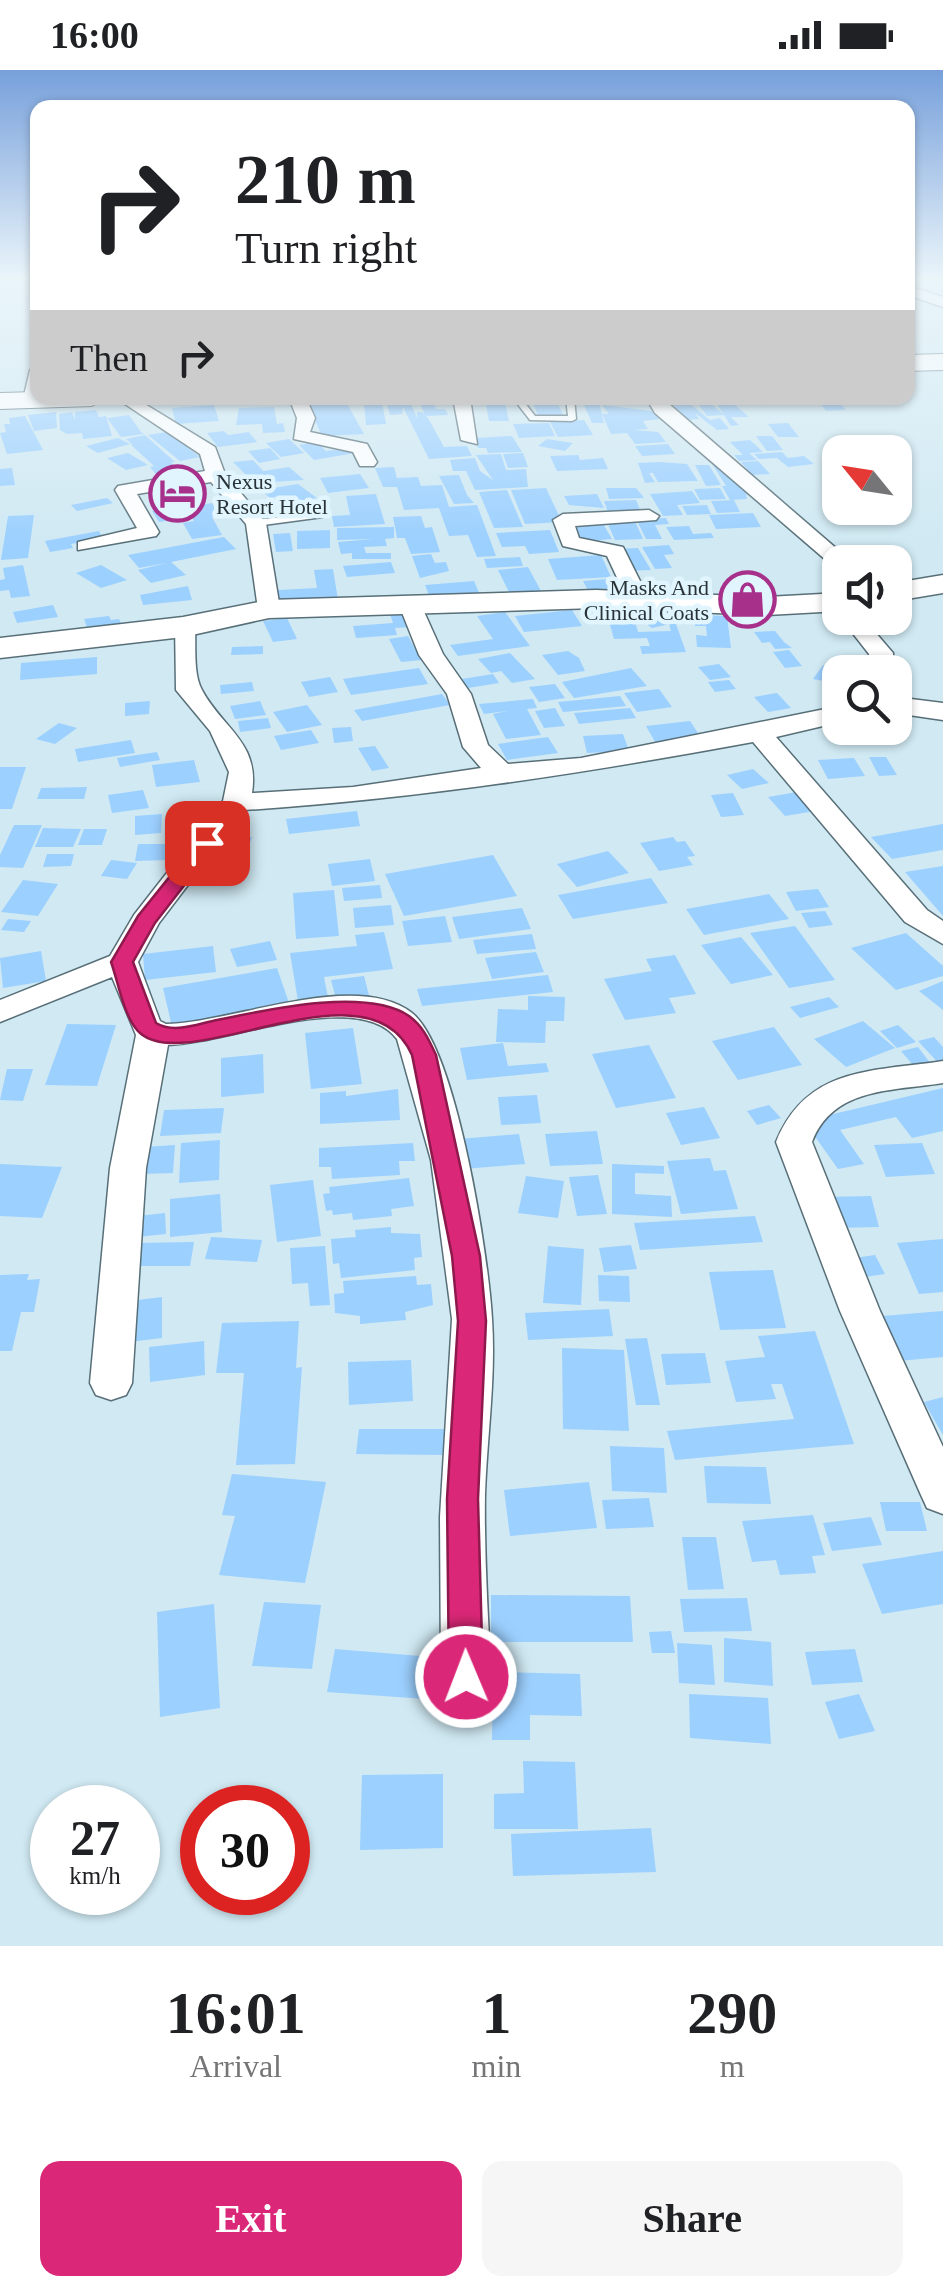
<!DOCTYPE html>
<style>
:root{--surface:#fff;--page:#f6f6f6;--text:#202124;--muted:#757577;--accent:#db2777}
body{margin:0;font-family:Georgia,serif;background:var(--page);color:var(--text);height:100vh;display:flex;flex-direction:column;font-size:38px;white-space:nowrap}
*{box-sizing:border-box;margin:0}
p{font-size:32px;color:var(--muted)}
.icon{flex:none;width:55px;height:55px;fill:none;stroke:currentColor;stroke-width:2;stroke-linecap:round;stroke-linejoin:round}
.map{position:relative;height:1876px;overflow:hidden}
.sheet{display:flex;flex-direction:column;background:var(--surface);flex:1}
.sheet>*{flex:none}
.top-card{position:absolute;left:30px;top:30px;width:885px;height:305px;border-radius:20px;box-shadow:0 2px 8px #0004;background:#fff;color:var(--text);overflow:hidden}
.needle{width:65px;rotate:300deg}
.controls{position:absolute;left:822px;top:365px;display:grid;gap:20px}
.controls a{display:grid;place-items:center;width:90px;height:90px;border-radius:20px;background:var(--surface);box-shadow:0 2px 8px #0004;font-size:50px}
.speed{position:absolute;left:30px;top:1715px;display:flex;gap:20px;font-size:50px;font-weight:700;text-align:center}
.speed>*{display:grid;place-content:center;width:130px;height:130px;border-radius:50%;background:var(--surface);box-shadow:0 2px 8px #0004;line-height:1}
.speed small{font-size:25px;font-weight:400}
.speed .limit{border:15px solid #d22;background:#fff;color:#111}
.pin{position:absolute;display:grid;place-items:center;width:85px;height:85px;color:#fff;margin:-42px;border-radius:20px;box-shadow:0 5px 15px #0006}
.me{position:absolute;width:110px;margin:-55px;rotate:359deg;stroke-linejoin:round;filter:drop-shadow(0 0 8px #0008)}
.turn{display:flex;align-items:center;gap:35px;height:210px;padding:0 40px;font-size:45px}
.turn .icon{width:130px;height:130px;stroke-width:2.5}
.turn b{display:block;font-size:70px;line-height:85px}
.then{display:flex;align-items:center;height:95px;padding:0 40px;background:#0003;gap:20px;font-size:38px}
.eta{display:flex;justify-content:space-evenly;align-items:center;height:170px;text-align:center}
.eta b{font-size:60px;font-weight:600;line-height:70px}
.button{display:flex;gap:20px;margin-top:auto;padding:20px 40px}
.button a{flex:1;height:115px;border-radius:20px;background:var(--accent);color:#fff;font-size:40px;font-weight:600;line-height:115px;text-align:center}
.button a+a{background:var(--page);color:var(--text)}
.status{display:flex;justify-content:space-between;align-items:center;height:70px;padding:0 50px;background:var(--surface);direction:ltr}
.status svg{height:28px;fill:currentColor}
.map>svg:first-child{display:block}
.building{fill:#9cd0ff}
.lines{fill:none;stroke-linecap:round;stroke-linejoin:round}
.lane-casing{stroke:#586f78;stroke-width:3}
.street-casing{stroke:#586f78;stroke-width:3}
.secondary-casing{stroke:#586f78;stroke-width:3}
.primary-casing{stroke:#586f78;stroke-width:2}
.lane{fill:#fff;fill-rule:evenodd}
.street{fill:#fff;fill-rule:evenodd}
.secondary{fill:#fff;fill-rule:evenodd}
.primary{fill:#fff;fill-rule:evenodd}
.route{fill:#db2777;stroke:#8e194d;stroke-width:2.5}
.labels{text-anchor:middle;stroke-width:9;stroke-linejoin:round;paint-order:stroke}
.far-poi-label{font-size:22px;fill:#293337;stroke:#e1f5fe;text-anchor:start}
</style>
<div class="status"><b>16:00</b><svg viewBox="0 0 49 12"><path d="M0 12V9h3v3zM5 12V6h3v6zM10 12V3h3v9zM15 12V0h3v12zM26 1h20v11H26zM47 4h2v5h-2z"/></svg></div>
<div class="map">
<svg width="943" height="1876" viewBox="0 0 943 1876">
<rect width="100%" height="100%" fill="#d0e9f3"/>
<path class="building" d="M305 328H344L364 364 322 366Z
M504 328 509 351H489L485 329Z
M555 328 564 347 539 348 531 329Z
M581 328H598L604 353H592Z
M668 328H683L710 350 720 348 729 359 717 360 695 343 699 349 685 350Z
M694 328H705L724 345 707 346Z
M713 328H727L749 347H731L739 355 731 356Z
M409 329 417 348V342H422L428 348 444 377 467 376 472 386 429 389 403 337 402 344 390 345 386 332Z
M432 329 436 339H445L448 345 425 346 419 330Z
M837 329 846 340 826 341 818 330Z
M382 332 386 354 366 355 364 333Z
M214 335 219 351 176 354 172 338Z
M602 335 652 341 660 349 643 351 648 359 634 360 658 362 666 372 635 374 627 363 611 364 602 344H609Z
M274 337 277 354 283 353 285 362 263 363 262 354 236 355 239 338Z
M96 340 99 347 106 346 112 366 83 369 82 363 67 364 60 360 59 344 72 342 75 350V342Z
M56 342 57 358 34 361 28 345Z
M129 345 141 362 144 364 121 367 107 348Z
M25 346 43 380 7 384 0 363 6 362 4 354H10L9 348Z
M584 350 593 365 558 367 550 352Z
M549 353 555 366 519 368 513 354Z
M788 353 799 367H778L768 354Z
M224 361 228 365 249 362 257 372 218 377 207 363Z
M167 362 200 387 180 391 148 365Z
M145 365 175 392H171L185 408 162 412 150 397 154 396 130 374 98 383 86 376 118 368 134 376 126 369Z
M512 366 522 382 488 383 486 378H478L475 368Z
M756 366H772L783 380 767 381Z
M289 369 304 383 281 387 266 373Z
M547 369 573 373 565 381 538 376Z
M750 370 763 382 749 383 757 390 739 391 734 385H743L730 372Z
M317 372 326 381 348 378 355 383 314 390 299 375Z
M668 374 675 384 642 386 635 376Z
M270 378 280 389 259 393 248 381Z
M782 382 788 388 804 386 814 394 788 397 777 388 759 389 754 384Z
M128 383 148 395 126 400 107 388Z
M523 383 528 397 508 398 503 384Z
M501 384 506 400 526 399 528 417 475 420 466 401H453L450 390 475 388 480 401 493 410 476 385Z
M578 385 580 390 603 388 608 399 557 401 550 386Z
M253 390 263 401 289 397 304 410 254 413 233 392Z
M726 391 746 423 747 429 730 430 722 416H726L711 392Z
M758 391 770 404 752 405 741 392Z
M660 392 687 394 698 411 658 412 653 403H649L655 412 645 413 638 393Z
M695 395H709L721 415 706 416Z
M394 397 397 408 418 407 421 416 442 415 449 437 477 435 496 486 477 487 468 465 449 466 439 438 404 440 397 417H383L375 398Z
M12 398 15 415 0 416V399Z
M360 404 369 418 328 423 320 408Z
M459 405 467 425 474 433 454 434 439 406Z
M298 414 317 428 285 433 279 426 270 428 261 420Z
M180 418 189 433 163 436 154 421Z
M546 418 562 452 525 454 511 420Z
M606 418H636L644 428 609 429Z
M720 418 726 429 700 430 694 419Z
M507 420 523 457 494 458 479 422Z
M692 421 700 433 677 435 683 445 663 446 650 424Z
M376 424 385 454 334 457 332 446 350 445 346 426Z
M597 424 604 438 569 435 564 426Z
M107 428 113 433 77 441 71 435Z
M636 430 642 444 609 445 604 431Z
M734 430 740 442 717 443 711 431Z
M212 433 220 446 212 447 222 465 192 469 183 453 194 451 186 437Z
M707 435 711 444 687 445 682 436Z
M180 437 186 448 159 452 152 441Z
M753 443 761 457 716 459 709 445Z
M34 445 28 488 1 490 8 446Z
M421 446 425 458 432 457 440 482 411 484 405 468H397L393 447Z
M666 448 669 454 655 455 662 469H646L636 449Z
M635 451 643 469 615 470 607 452Z
M602 452 612 469 577 472 568 454Z
M689 456 693 464 711 463 714 468 674 470 666 457Z
M394 457V468L385 469 387 476 364 477 366 483H391V489H352V483L341 484 338 472 373 469 337 470V458Z
M330 460V478L297 479V461Z
M550 460 559 482 529 484 525 476 502 477 496 463Z
M99 461 103 469 71 474 73 478 50 482 45 471Z
M290 463 293 481 276 482 273 464Z
M224 467 236 479 171 492 186 505 151 513 138 500 166 493 139 498 128 485Z
M669 475 674 484 664 485 672 498 655 499 642 477Z
M638 478 651 500 627 501 615 479Z
M431 484 435 493 446 492 449 501 420 508 412 486Z
M601 485 611 507 557 510 548 489Z
M520 487 523 496 487 498 484 489Z
M391 492 395 503 347 507 343 496Z
M23 495 30 526 11 528 9 520 0 521V510L5 509 3 498Z
M101 495 127 510 101 518 76 503Z
M528 497 541 521 510 524 498 500Z
M333 499 338 530 280 533 278 520 317 518 314 500Z
M620 508 627 522 590 524 583 511Z
M474 511 480 525 431 530 425 515Z
M188 516 192 530 143 535 140 525Z
M53 535 58 547 17 553 13 542Z
M647 538 669 554 652 558 630 542Z
M572 540 582 556 524 562 515 546Z
M505 542 530 576 458 586 450 575 493 569 477 546Z
M407 543 411 557 395 558 397 565 356 568 353 556 393 553 390 544Z
M694 545 727 546 731 578 697 577 696 565 707 566 706 556H695Z
M109 546 111 550 119 549 122 556 89 563 84 549Z
M287 548 297 569 273 572 263 551Z
M608 548H634L638 562 671 561 669 554H676L686 582 642 584 640 576H650L647 568 614 569Z
M775 561 784 572 792 578 775 579 770 572 762 573 754 562Z
M408 566 421 590 401 592 389 569Z
M263 576V584L231 585 232 577Z
M789 580 802 596 785 598 773 582Z
M568 581 579 588 585 601 558 605 542 585Z
M510 583 535 609 512 613 501 601 491 603 478 589Z
M97 587V604L20 610 21 593Z
M719 594 731 607 710 610 698 597Z
M823 595 852 601 851 602H840V614L813 609Z
M419 598 428 614 351 625 343 609Z
M631 598 647 616 574 628 562 612Z
M493 604 499 613 468 618 462 609Z
M330 607 338 622 309 627 301 612Z
M729 610 736 619 715 622 708 612Z
M252 612 254 621 221 624 220 615Z
M555 614 565 628 539 632 529 617Z
M659 619 672 637 637 642 624 623Z
M777 623 791 638 768 642 754 627Z
M442 624 450 635 362 651 354 640Z
M620 626 626 636 563 642 558 632Z
M533 629 537 638 527 639 541 665 506 669 493 644 507 641 484 644 479 634Z
M150 631 149 644 125 646V633Z
M260 631 266 645 235 649 230 636Z
M307 635 322 655 287 662 273 642Z
M555 638 565 656 544 658 535 641Z
M630 638 636 648 579 654 574 643Z
M268 648 271 658 240 662 238 651Z
M690 651 704 672 658 677 646 656Z
M59 653 77 658 55 674 36 669Z
M351 657 353 671 334 673 332 658Z
M311 660 319 673 281 680 274 666Z
M623 664 629 681 587 683 583 666Z
M548 667 558 683 507 690 498 674Z
M131 670 135 683 78 692 75 679Z
M375 676 389 698 372 701 358 678Z
M157 682 160 690 120 697 117 688Z
M869 687H886L897 705 879 706Z
M854 688 865 706 828 709 818 690Z
M194 690 200 712 156 717 152 695Z
M0 697H26L12 739H0Z
M753 699 769 713 742 719 727 705Z
M87 717 84 729H37L41 718Z
M143 720 149 738 112 743 108 725Z
M797 722 815 741 785 746 768 727Z
M733 723 744 745 721 747 711 725Z
M357 741 360 756 289 764 286 749Z
M162 744 161 763 135 765V746Z
M943 754V780L892 789 871 767Z
M14 755H42L23 798 0 797V785Z
M43 758 81 759 73 777H35Z
M84 759H107L102 775H78Z
M221 766 252 767 235 813 203 811Z
M673 767 677 772 685 771 695 786 687 787 693 795 659 801 640 773Z
M138 774H172L168 790 135 791Z
M608 781 629 803 577 817 557 794Z
M47 784H74L71 796 43 797Z
M493 785 517 826 404 846 385 804Z
M370 789 375 811 332 816 328 794Z
M111 790 137 793 127 809 101 806Z
M943 796V846L905 802Z
M651 808 668 833 573 849 558 825Z
M23 810 58 814 38 846 1 842Z
M380 815 382 828 344 831 342 818Z
M818 819 829 837 796 841 786 822Z
M334 820 339 866 296 869 293 823Z
M769 824 789 849 704 865 686 839Z
M391 835 394 855 355 858 353 838Z
M522 838 531 859 459 869 452 847Z
M825 841 833 855 809 858 801 843Z
M445 846 452 872 408 876 402 851Z
M8 849 31 851 24 862 1 860Z
M795 856 835 910 789 918 750 863Z
M384 862 393 899 324 907 329 933 299 937 290 883 357 876 355 865Z
M906 863 943 896V906L896 920 851 878Z
M532 864 536 879 477 884 473 870Z
M741 867 773 905 731 914 701 875Z
M270 871 277 890 237 897 230 879Z
M213 876 216 902 145 910 143 884Z
M41 881 46 911 3 918 0 888Z
M536 882 544 902 492 909 485 888Z
M675 885 696 924 669 928 676 943 625 950 604 909 652 901 646 889Z
M277 898 291 939 173 961 163 918Z
M548 905 553 922 422 936 417 919Z
M364 906 370 929 337 933 331 910Z
M943 911V940L919 921Z
M528 926 565 927 564 951H546L545 973 496 972 498 939 528 940Z
M829 927 839 937 800 948 790 937Z
M863 951 895 978 846 997 814 969Z
M67 954 116 955 97 1016 45 1015Z
M898 955 916 972 897 978 880 961Z
M774 957 802 995 738 1010 712 971Z
M353 958 362 1014 311 1019 305 963Z
M934 967 943 977V998L918 971Z
M503 973 508 996 546 993 549 1002 467 1010 460 978Z
M649 975 676 1028 616 1038 592 984Z
M918 977 934 998 918 1001 901 981Z
M263 984 264 1023 221 1027V988Z
M7 999H33L23 1031 0 1030Z
M943 1018V1061L912 1068 896 1047 840 1060 864 1094 838 1099 804 1051Z
M398 1019 400 1050 320 1054V1023L346 1021V1026Z
M537 1025 541 1053 501 1055 498 1027Z
M769 1035 781 1048 757 1055 747 1041Z
M704 1037 720 1068 681 1075 666 1043Z
M224 1038 221 1063 160 1066 164 1040Z
M597 1061 603 1094 550 1096 545 1064Z
M519 1064 525 1094 463 1099 458 1069Z
M220 1070 219 1110 179 1113 181 1073Z
M413 1073 415 1091H399L400 1105 332 1109 331 1097H319V1078Z
M922 1073 935 1104 886 1107 874 1075Z
M175 1075 173 1103 141 1104 144 1077Z
M710 1088 714 1101 726 1100 738 1139 681 1144 667 1091Z
M0 1094 62 1097 42 1148 0 1146Z
M612 1094 664 1096V1104L635 1103V1124L671 1126 672 1147 612 1144Z
M598 1105 607 1144 577 1146 569 1107Z
M526 1106 564 1111 558 1148 518 1143Z
M409 1108 414 1136 391 1139 392 1146 353 1150 352 1143 333 1145 332 1140 326 1141 323 1124 330 1123 329 1117Z
M313 1110 321 1166 277 1172 270 1115Z
M220 1124 222 1162 170 1167V1129Z
M871 1126 879 1157 831 1158 824 1127Z
M165 1143 166 1164 137 1167V1146Z
M755 1146 763 1172 640 1180 634 1153Z
M391 1157V1163L420 1164 422 1187 414 1188 415 1200 341 1208 339 1193 333 1194 331 1169 356 1167 355 1160Z
M211 1167 262 1170 257 1192 205 1189Z
M943 1169V1222L919 1224 897 1173Z
M194 1172 190 1196H129L134 1173Z
M631 1175 637 1199 604 1202 599 1178Z
M325 1176 330 1235 310 1236 308 1213 292 1214 290 1178Z
M548 1176 584 1179 581 1235 543 1233Z
M875 1185 885 1204 858 1208 848 1189Z
M773 1200 786 1258 720 1260 709 1202Z
M29 1204 27 1210 40 1209 34 1242H21L12 1281H0V1205Z
M598 1205 629 1206 630 1232 599 1231Z
M416 1206 417 1215 431 1214 433 1235 405 1242 406 1250 360 1254V1246L335 1243 334 1224 344 1223 343 1211Z
M162 1227V1268L129 1272V1231Z
M609 1239 613 1266 528 1270 525 1243Z
M943 1241V1287L887 1292 870 1247Z
M299 1251 296 1298 302 1297 295 1394 236 1395 244 1303H216L222 1253Z
M815 1261 854 1374 675 1390 667 1361 794 1349 782 1314H771L776 1329 736 1332 725 1291 765 1287 758 1266Z
M647 1268 660 1335H636L625 1269Z
M204 1271 205 1305 150 1312 149 1277Z
M562 1278 624 1280 629 1361 563 1359Z
M705 1283 711 1313 666 1315 661 1284Z
M411 1290 413 1331 349 1335 348 1292Z
M943 1327V1365L924 1332Z
M359 1359H445L444 1385 356 1384Z
M610 1376 664 1378 667 1423 612 1421Z
M704 1396 766 1397 771 1434 707 1433Z
M232 1404 326 1412 305 1513 219 1505 235 1446 222 1445Z
M589 1412 597 1458 510 1466 504 1420Z
M649 1428 654 1457 606 1459 602 1430Z
M880 1432H920L927 1461H886Z
M813 1445 825 1485 812 1486 816 1503 780 1505 776 1490 752 1492 742 1451Z
M871 1447 882 1475 832 1481 823 1453Z
M682 1467H716L724 1519 688 1520Z
M943 1481V1534L882 1544 862 1494Z
M491 1525 630 1526 633 1572H491Z
M747 1528 752 1561 684 1562 680 1529Z
M264 1532 321 1535 312 1599 252 1596Z
M214 1534 220 1638 160 1647 157 1542Z
M671 1561 675 1583H652L649 1562Z
M724 1568 771 1572 773 1616 724 1612Z
M677 1573 712 1575 715 1615 679 1613Z
M335 1579 444 1588 439 1630 327 1622Z
M855 1579 863 1612 812 1615 805 1582Z
M493 1602 580 1604 582 1646 530 1645V1670H492Z
M689 1624 768 1628 771 1674 690 1668Z
M859 1624 875 1661 839 1669 825 1632Z
M523 1691 575 1692 578 1759H494V1724L524 1723Z
M443 1704V1778L360 1780 362 1705Z
M651 1758 656 1802 513 1806 511 1764Z"/>
<g class="lines">
<defs>
<path id="lane" d="M513 328H521L535 346H568L566 328H574L576 349 572 351 530 350Z
M320 442 323 443V447L256 456 251 453 256 450Z"/>
<path id="street" d="M908 216 943 227V237L908 225Z
M38 295 37 330 22 334 30 300Z
M116 328H135L215 377 225 404 266 453 280 539 277 544H261L258 539 246 454 211 412 137 424 159 462 156 466 78 480V472L137 458 115 420 118 416 205 401 200 384Z
M289 328H306L315 348 310 362 367 374 377 392 374 396H360L353 382 294 369 297 348Z
M453 328H470L477 374 461 370Z
M646 328H662L852 492 834 497 655 343Z
M649 440 659 446 656 450 575 456 579 468 623 477 649 529 638 536 627 529 607 486 563 476 553 450 563 444Z
M410 528 421 535 443 584 471 624 488 675 508 694 581 688 840 636V652L776 667 927 840 943 851V874L905 852 753 672C585 703 416 729 245 740L159 853 138 892 160 951 166 954C232 953 356 899 412 943 457 979 489 1190 492 1249 496 1308 487 1366 485 1424 484 1485 488 1546 491 1607L483 1623 466 1630 449 1623 441 1607 440 1447 452 1249 431 1090 397 969C358 917 226 974 168 975L146 1098 132 1313 126 1325 111 1330 96 1325 90 1313 110 1098 136 965 112 907 0 952V930L110 886 134 845 223 731 229 702 210 661 176 620 175 552 183 550 195 557C196 575 193 605 202 620 222 658 260 672 252 723L353 717 481 698 463 677 447 624 419 585 399 535Z
M840 547 863 548 893 583 894 602H870L869 584Z
M895 627 943 633V650L895 643Z
M943 991V1013C893 1021 833 1017 812 1072L880 1241 943 1377V1444L927 1438 921 1425 840 1241 776 1072C807 996 872 1002 943 991Z"/>
<path id="secondary" d="M943 505V523L895 531V513Z
M596 520 767 527 840 523V541L767 545 596 538 269 548 183 567 0 588V568L183 547 269 530Z"/>
<path id="primary" d="M943 284V300L908 301V285Z
M38 322V328H105L92 336 0 339V323Z"/>
</defs>
<use href="#lane" class="lane-casing"/>
<use href="#street" class="street-casing"/>
<use href="#secondary" class="secondary-casing"/>
<use href="#primary" class="primary-casing"/>
<use href="#lane" class="lane"/>
<use href="#street" class="street"/>
<use href="#secondary" class="secondary"/>
<use href="#primary" class="primary"/>
</g>
<linearGradient id="sky" x2="0" y2="1"><stop stop-color="#77a0db"/><stop offset="0.44" stop-color="#eaf5fa"/><stop offset="1" stop-color="#eaf5fa" stop-opacity="0"/></linearGradient>
<rect width="943" height="473" fill="url(#sky)"/>
<path class="route" d="M200 769 217 773 155 853 133 892 156 953C174 964 197 954 217 950 266 940 366 917 409 946 423 956 429 970 436 985L480 1186 486 1251 478 1429 483 1607 478 1619 466 1623 454 1619 449 1607 447 1429 458 1251 452 1186 412 985C369 887 190 1007 140 963 124 949 118 911 111 892L138 846Z"/>
<defs>
<symbol id="hotel-ring" viewBox="-11 -11 22 22"><circle r="9.5" fill="#e1f5fe" stroke="#a7318a" stroke-width="1.5"/><path d="M-6-4.5h1.5V1H6V5H4.5V3h-9V5H-6ZM-4 0a1.8 1.8 0 1 1 3.6 0ZM.5 0V-2.5h3Q6-2.5 6 0Z" fill="#a7318a"/></symbol>
<symbol id="shop-ring" viewBox="-11 -11 22 22"><circle r="9.5" fill="#e1f5fe" stroke="#a7318a" stroke-width="1.5"/><path d="M-5-2.5h2.3a2.7 3.5 0 0 1 5.4 0H5L5.5 6h-11ZM-1.5-2.5h3a1.5 2.3 0 0 0-3 0Z" fill="#a7318a"/></symbol>
</defs>
<g fill-rule="evenodd">
<use href="#hotel-ring" x="146" y="392" width="63" height="63"/>
<use href="#shop-ring" x="716" y="498" width="63" height="63"/>
</g>
<g class="labels">
<g class="far-poi-label">
<text x="216" y="419">Nexus<tspan x="216" dy="25">Resort Hotel</tspan></text>
<text x="709" y="525" text-anchor="end">Masks And<tspan x="709" dy="25">Clinical Coats</tspan></text>
</g>
</g>
</svg>
<div class="controls">
<a><svg class="needle" viewBox="-14 -14 28 28"><path d="M0-13l5 13h-10z" fill="#e53935"/><path d="M0 13l5-13h-10z" fill="#757577"/></svg></a>
<a><svg class="icon" aria-label="sound" viewBox="0 0 24 24"><path d="M4 9h4l5-4v14l-5-4H4zM17 9q2 3 0 6"/></svg></a>
<a><svg class="icon" aria-label="search" viewBox="0 0 24 24"><circle cx="10" cy="10" r="6"/><path d="M15 15l6 6"/></svg></a>
</div>
<div class="speed"><div>27<small>km/h</small></div><div class="limit">30</div></div>
<div class="pin" style="left:207px;top:773px;background:#d93025"><svg class="icon" aria-label="arrive" viewBox="0 0 24 24"><path d="M6 21V4h12l-3 4 3 4H6"/></svg></div>
<svg class="me" style="left:466px;top:1607px" viewBox="-20 -20 40 40"><circle r="17" fill="#db2777" stroke="#fff" stroke-width="3"/><path d="M0-11L8 9 0 5-8 9z" fill="#fff"/></svg>
<div class="top-card">
<div class="turn"><svg class="icon" aria-label="right" viewBox="0 0 24 24"><path d="M7 20v-9h11M14 6l5 5-5 5"/></svg><div><b>210 m</b>Turn right</div></div>
<div class="then">Then<svg class="icon" aria-label="right" viewBox="0 0 24 24"><path d="M7 20v-9h11M14 6l5 5-5 5"/></svg></div>
</div>
</div>
<section class="sheet">
<div class="eta">
<div><b>16:01</b><p>Arrival</p></div>
<div><b>1</b><p>min</p></div>
<div><b>290</b><p>m</p></div>
</div>
<div class="button"><a>Exit</a><a>Share</a></div>
</section>
